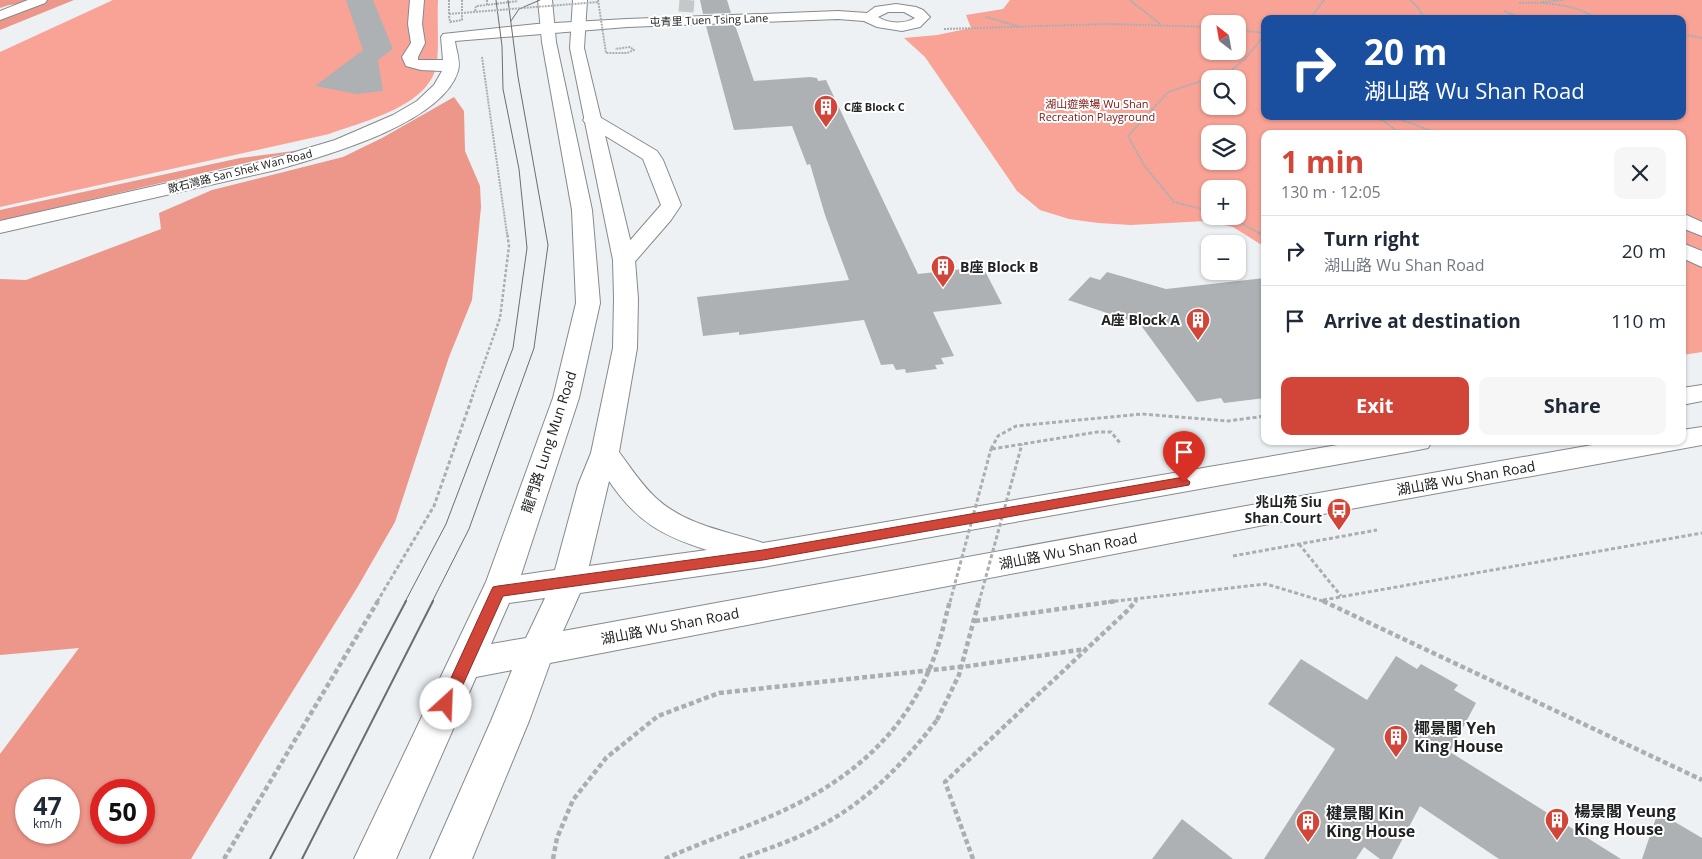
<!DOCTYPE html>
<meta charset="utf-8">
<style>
:root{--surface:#fff;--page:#f6f6f7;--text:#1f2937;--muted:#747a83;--line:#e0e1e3;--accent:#d24539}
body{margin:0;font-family:"Open Sans","Noto Sans TC",sans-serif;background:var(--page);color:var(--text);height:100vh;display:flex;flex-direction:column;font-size:19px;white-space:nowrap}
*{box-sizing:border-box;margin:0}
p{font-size:16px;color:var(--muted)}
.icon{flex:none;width:28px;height:28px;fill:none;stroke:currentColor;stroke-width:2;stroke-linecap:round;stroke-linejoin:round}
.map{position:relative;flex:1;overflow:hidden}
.side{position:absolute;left:1261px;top:130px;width:425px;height:315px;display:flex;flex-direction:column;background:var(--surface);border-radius:10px;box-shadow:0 1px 4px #0004}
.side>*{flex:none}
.top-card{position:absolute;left:1261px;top:15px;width:425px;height:105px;border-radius:10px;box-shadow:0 1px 4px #0004;background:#1a4fa0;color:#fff;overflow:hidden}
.needle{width:32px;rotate:329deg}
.fabs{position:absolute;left:1201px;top:15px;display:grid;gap:10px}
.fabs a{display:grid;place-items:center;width:45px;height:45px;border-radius:10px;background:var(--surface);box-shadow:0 1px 4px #0004;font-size:25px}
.speed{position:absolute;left:15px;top:779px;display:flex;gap:10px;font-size:25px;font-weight:700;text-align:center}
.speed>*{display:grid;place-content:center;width:65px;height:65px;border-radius:50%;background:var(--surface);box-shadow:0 1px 4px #0004;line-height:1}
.speed small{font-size:12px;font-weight:400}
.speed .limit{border:8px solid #d22;background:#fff;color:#111}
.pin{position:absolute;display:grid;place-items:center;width:42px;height:42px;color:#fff;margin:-51px -21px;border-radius:50% 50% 50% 0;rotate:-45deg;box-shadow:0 0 5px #0007}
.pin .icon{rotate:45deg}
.me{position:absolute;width:55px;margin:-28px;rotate:25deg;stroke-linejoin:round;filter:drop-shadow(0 0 4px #0008)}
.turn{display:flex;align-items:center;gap:18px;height:105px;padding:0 20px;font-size:22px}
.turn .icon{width:65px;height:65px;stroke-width:2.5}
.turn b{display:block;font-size:35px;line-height:42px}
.round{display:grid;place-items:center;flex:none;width:52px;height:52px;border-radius:10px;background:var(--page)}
.headline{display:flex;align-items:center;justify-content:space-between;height:85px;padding:0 20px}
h1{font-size:30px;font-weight:700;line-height:38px;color:var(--accent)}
.action{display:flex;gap:10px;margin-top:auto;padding:10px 20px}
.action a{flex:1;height:58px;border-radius:10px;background:var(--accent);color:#fff;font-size:20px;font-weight:700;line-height:58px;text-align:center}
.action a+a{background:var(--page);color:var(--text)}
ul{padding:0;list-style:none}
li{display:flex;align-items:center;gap:15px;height:70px;padding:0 20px;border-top:1px solid var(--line)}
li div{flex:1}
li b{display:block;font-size:19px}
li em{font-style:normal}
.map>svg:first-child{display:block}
.green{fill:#f9a397;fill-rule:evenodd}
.forest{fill:#ed968a;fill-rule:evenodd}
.building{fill:#adb1b3}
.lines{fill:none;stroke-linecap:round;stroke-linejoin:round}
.minor-tunnel{stroke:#c4c8c9;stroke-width:15;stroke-dasharray:15 8;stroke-linecap:butt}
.minor-casing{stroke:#868a8c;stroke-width:2}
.major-casing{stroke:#868a8c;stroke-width:2}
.path-far3{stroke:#abaeb0;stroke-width:2;stroke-dasharray:2 1;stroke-linecap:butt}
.path-far2{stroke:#abaeb0;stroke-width:2.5;stroke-dasharray:3 2;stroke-linecap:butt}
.path-far1{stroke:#abaeb0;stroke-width:3;stroke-dasharray:4 2.5;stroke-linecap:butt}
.path{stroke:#abaeb0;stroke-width:4.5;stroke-dasharray:5 3;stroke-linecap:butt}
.minor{fill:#fff;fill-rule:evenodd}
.major{fill:#fff;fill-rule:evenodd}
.tram-far1{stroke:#6b6d6e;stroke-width:1}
.tram{stroke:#6b6d6e;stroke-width:2}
.path-bridge-far2{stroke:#abaeb0;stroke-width:2;stroke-dasharray:2 1;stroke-linecap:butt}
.path-bridge-far1{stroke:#abaeb0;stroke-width:3;stroke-dasharray:4 2.5;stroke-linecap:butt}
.path-bridge{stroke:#abaeb0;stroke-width:4.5;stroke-dasharray:5 3;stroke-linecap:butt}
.route{fill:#d24539;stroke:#882d25}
.labels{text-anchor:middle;stroke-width:4;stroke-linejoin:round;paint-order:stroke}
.far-street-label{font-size:11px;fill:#212223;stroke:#fff}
.far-park-label{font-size:11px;fill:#7b1511;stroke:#fff}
.far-poi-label{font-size:11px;font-weight:bold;fill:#212223;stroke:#fff;text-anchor:start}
.poi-label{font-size:14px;font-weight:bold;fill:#212223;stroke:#fff;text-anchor:end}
.street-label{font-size:14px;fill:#212223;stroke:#fff}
.near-poi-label{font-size:16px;font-weight:bold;fill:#212223;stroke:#fff;text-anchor:start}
</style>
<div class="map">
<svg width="1702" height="859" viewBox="0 0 1702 859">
<rect width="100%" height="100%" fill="#edf1f3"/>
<path class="green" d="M113 0H438C437 20 439 42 437 62 432 106 364 121 329 134L0 207V52Z
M1010 0H1702V352L1683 355 1682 134H1265V247L1233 227 1206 221 1131 225 1098 223 1069 219 1040 210 1017 191 925 57 904 38 937 35 971 28 966 15 1003 9ZM1265 19H1682V116H1265ZM1210 24H1238V51H1210ZM1210 79H1238V106H1210ZM1210 134H1238V161H1210ZM1210 189H1238V216H1210Z"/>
<path class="forest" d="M0 0H74L0 30V17L36 2 9 5 0 8Z
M454 97 464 111 465 151 480 186 481 207 472 300 449 357 395 522 357 588 266 734 191 859H0V754L79 648 0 655V279L26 280 161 229 159 213 212 190 343 157 382 138ZM26 790H69V832H26ZM101 790H144V832H101Z
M301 150 0 221V210L240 158Z"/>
<path class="building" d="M346 0H373L393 49 378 60 383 91 357 94 315 86 363 50Z
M700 0H727L731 13 703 14Z
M735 25 754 81 810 77 817 78 818 81 826 80 918 274 981 267 986 273 1002 304 933 312 954 356 941 358 944 364 935 365 937 369 906 373 905 369 896 370 893 364 881 365 864 320 739 335V332L703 336 697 297 849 280 825 215 810 164 807 165 792 126 734 130 706 26Z
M1107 272 1166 289 1265 278V398L1224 403 1221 398 1197 402 1140 324 1068 300 1090 277 1100 280Z
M1396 656 1417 669 1421 664 1458 685 1454 690 1476 703 1450 752 1621 859H1499L1420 806 1392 859H1380L1364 847 1356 859H1264L1335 749 1268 704 1301 659 1367 700Z
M1658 812 1702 838V859H1642Z
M1182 819 1233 859H1152Z"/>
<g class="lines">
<path class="minor-tunnel" d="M686 12 687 0"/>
<defs>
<path id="minor" d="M28 0H47L45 3 0 20V11Z
M410 0H424L422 24 425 43 418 57V60H443L441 37 443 34 537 24 627 19 838 11 867 13 875 7 896 4 916 7 923 10 930 17 920 27 902 31 877 27 864 21 838 19 627 27 455 41C456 50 461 62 458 71 442 124 324 156 276 170L0 233V221L265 161 335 140 393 115 417 101 434 85 442 71 421 70 406 66 402 57 411 43 408 24ZM888 12H904L915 18C905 24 888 24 878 17Z
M592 115 598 116 657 151 663 160 681 205 671 220 632 265 624 267 616 265 613 260 661 205 643 159 586 124 583 120 586 116Z
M1682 213 1702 222V236L1682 228Z
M1682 243 1702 251V267L1682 258Z"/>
<path id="major" d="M538 0H552L556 42 592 210 600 303 579 398 521 575 555 570 578 485 591 453 613 348 614 299 613 260 570 48 573 0H587L584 48 635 260 638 299 637 348 619 452C631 468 641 484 656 498 685 525 726 531 763 543L1361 441H1432L1428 448 1418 450 763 567 580 593 563 631 1290 498 1615 441H1682V430L1702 427V445L1290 520 550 663 529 721 472 859H430L491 721 512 670 476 677 396 859H354L486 582 553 398 576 303 572 210 542 42ZM609 481C636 521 662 536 707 550L589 566ZM545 598 526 638 491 644 509 603Z
M1702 385V401L1682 405V388Z"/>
</defs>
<use href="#minor" class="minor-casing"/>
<use href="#major" class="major-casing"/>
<path class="path-far3" d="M449 0V14
M462 0V14
M487 0V5L518 1
M1130 0 1160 24
M1410 0 1416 5 1425 19
M1542 2 1564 0
M1519 3C1545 2 1576 4 1597 19
M475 11 476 6 487 5
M1504 11 1524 19
M986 17 1021 27
M1314 19 1313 15 1324 0
M944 29 1109 24 1210 27
M1238 30 1265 33
M1682 34 1702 38
M482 57 507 234
M1377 116 1401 134
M1391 116 1440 134
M1210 211 1174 202 1144 165 1128 136 1168 92 1229 72 1245 59 1265 34
M1228 216 1261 234"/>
<path class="path-far2" d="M1258 232 1265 236
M472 397 500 318 509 246 507 232"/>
<path class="path-far1" d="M991 449 998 436 1016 426 1142 414 1228 421 1265 416
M992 449 1097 432H1111L1120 443
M1299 544 1341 596
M1233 556 1377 530
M1323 600 1702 533
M377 602 434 506 473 395
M1108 602 1266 584 1326 602
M1135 602 1137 599"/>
<path class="path" d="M1323 601 1702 780
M975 621 1116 601
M224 859 378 601
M553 859 557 838 573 800 606 758 658 716 719 693 969 666 1086 649
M740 859C766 849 793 841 818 827 867 802 904 763 937 720
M973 859 945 782 1127 611 1136 601"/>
<use href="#minor" class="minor"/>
<use href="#major" class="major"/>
<path class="tram-far1" d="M511 21 519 9 540 0
M405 602 446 524 513 348 527 248 519 169 503 89 502 46 496 0
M432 602 469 529 534 348 548 245 518 77 508 0"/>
<path class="tram" d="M270 859 406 601
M302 859 433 601"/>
<path class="path-bridge-far2" d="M598 0 606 53H627L634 50 630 47 615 49
M449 14 598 2
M449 16 450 22 462 20V13"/>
<path class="path-bridge-far1" d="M950 602 991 449
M979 602 1022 444"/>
<path class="path-bridge" d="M937 720 959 675 979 601
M665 859C697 844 731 833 764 819 844 786 907 736 936 652 942 635 945 618 950 601"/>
</g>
<path class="route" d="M1184 477 1190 482 1189 485 763 560 503 596 452 709 446 711 441 709 439 704 491 591 493 587 498 586 763 550Z"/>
<defs>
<symbol id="building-pin" viewBox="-11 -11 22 30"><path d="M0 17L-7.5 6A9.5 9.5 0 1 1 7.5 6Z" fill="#d24539" stroke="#fff"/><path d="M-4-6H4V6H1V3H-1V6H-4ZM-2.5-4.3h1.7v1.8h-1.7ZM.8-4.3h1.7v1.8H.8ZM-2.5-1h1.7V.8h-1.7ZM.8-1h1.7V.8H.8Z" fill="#fff"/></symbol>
<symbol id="bus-pin" viewBox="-11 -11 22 30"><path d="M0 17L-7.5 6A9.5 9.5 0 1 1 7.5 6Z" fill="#d24539" stroke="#fff"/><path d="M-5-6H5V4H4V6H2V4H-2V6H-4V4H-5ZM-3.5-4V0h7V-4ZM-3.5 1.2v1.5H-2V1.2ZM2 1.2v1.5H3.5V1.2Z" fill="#fff"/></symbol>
</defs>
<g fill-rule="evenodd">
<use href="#building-pin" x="812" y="93" width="28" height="38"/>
<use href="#building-pin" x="929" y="253" width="28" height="38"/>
<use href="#building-pin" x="1184" y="306" width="28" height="38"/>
<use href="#bus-pin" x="1325" y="496" width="28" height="38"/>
<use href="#building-pin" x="1382" y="723" width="28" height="38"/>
<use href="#building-pin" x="1543" y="806" width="28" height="38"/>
<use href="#building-pin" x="1294" y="808" width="28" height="38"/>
</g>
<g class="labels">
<g class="far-street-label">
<text transform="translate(709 20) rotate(-2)" y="4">屯青里 Tuen Tsing Lane</text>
<text transform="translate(240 171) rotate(-14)" y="4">散石灣路 San Shek Wan Road</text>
</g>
<g class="far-park-label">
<text x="1097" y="108">湖山遊樂場 Wu Shan<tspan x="1097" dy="13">Recreation Playground</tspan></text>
</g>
<g class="far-poi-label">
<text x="844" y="111">C座 Block C</text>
</g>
<g class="poi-label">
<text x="960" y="272" text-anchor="start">B座 Block B</text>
<text x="1180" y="325">A座 Block A</text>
<text x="1322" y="507">兆山苑 Siu<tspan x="1322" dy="16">Shan Court</tspan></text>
</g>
<g class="street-label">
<text transform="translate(549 442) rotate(-72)" y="5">龍門路 Lung Mun Road</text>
<text transform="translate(1466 478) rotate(-10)" y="5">湖山路 Wu Shan Road</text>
<text transform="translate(1068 551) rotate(-11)" y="5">湖山路 Wu Shan Road</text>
<text transform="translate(670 626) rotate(-11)" y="5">湖山路 Wu Shan Road</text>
</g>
<g class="near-poi-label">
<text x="1414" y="734">椰景閣 Yeh<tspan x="1414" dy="18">King House</tspan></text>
<text x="1574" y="817">楊景閣 Yeung<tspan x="1574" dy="18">King House</tspan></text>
<text x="1326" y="819">楗景閣 Kin<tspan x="1326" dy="18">King House</tspan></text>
</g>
</g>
</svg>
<div class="fabs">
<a><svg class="needle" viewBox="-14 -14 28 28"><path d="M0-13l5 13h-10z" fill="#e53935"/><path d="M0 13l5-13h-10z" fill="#747a83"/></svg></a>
<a><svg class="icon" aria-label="search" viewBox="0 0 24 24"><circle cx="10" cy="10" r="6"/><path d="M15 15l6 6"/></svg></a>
<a><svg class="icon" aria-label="layers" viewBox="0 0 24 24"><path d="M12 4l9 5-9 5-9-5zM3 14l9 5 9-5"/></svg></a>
<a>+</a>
<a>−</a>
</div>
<div class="speed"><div>47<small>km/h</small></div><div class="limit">50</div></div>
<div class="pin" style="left:1184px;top:482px;background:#d93025"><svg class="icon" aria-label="arrive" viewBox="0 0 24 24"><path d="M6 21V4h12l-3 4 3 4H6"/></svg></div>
<svg class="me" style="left:446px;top:704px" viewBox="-20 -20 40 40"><circle r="19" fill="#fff"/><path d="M0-13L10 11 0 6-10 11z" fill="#d24539"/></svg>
<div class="top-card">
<div class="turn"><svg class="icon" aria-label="right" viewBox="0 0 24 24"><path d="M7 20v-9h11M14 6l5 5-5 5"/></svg><div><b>20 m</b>湖山路 Wu Shan Road</div></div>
</div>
<section class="side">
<div class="headline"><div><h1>1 min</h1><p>130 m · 12:05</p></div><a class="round"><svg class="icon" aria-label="close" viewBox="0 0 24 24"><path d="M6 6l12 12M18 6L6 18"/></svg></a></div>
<ul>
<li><svg class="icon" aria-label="right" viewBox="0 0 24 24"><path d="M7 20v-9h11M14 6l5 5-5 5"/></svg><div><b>Turn right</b><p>湖山路 Wu Shan Road</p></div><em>20 m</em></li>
<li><svg class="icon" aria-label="arrive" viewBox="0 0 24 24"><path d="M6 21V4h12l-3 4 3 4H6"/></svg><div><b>Arrive at destination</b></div><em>110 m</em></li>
</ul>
<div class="action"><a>Exit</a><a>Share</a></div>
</section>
</div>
